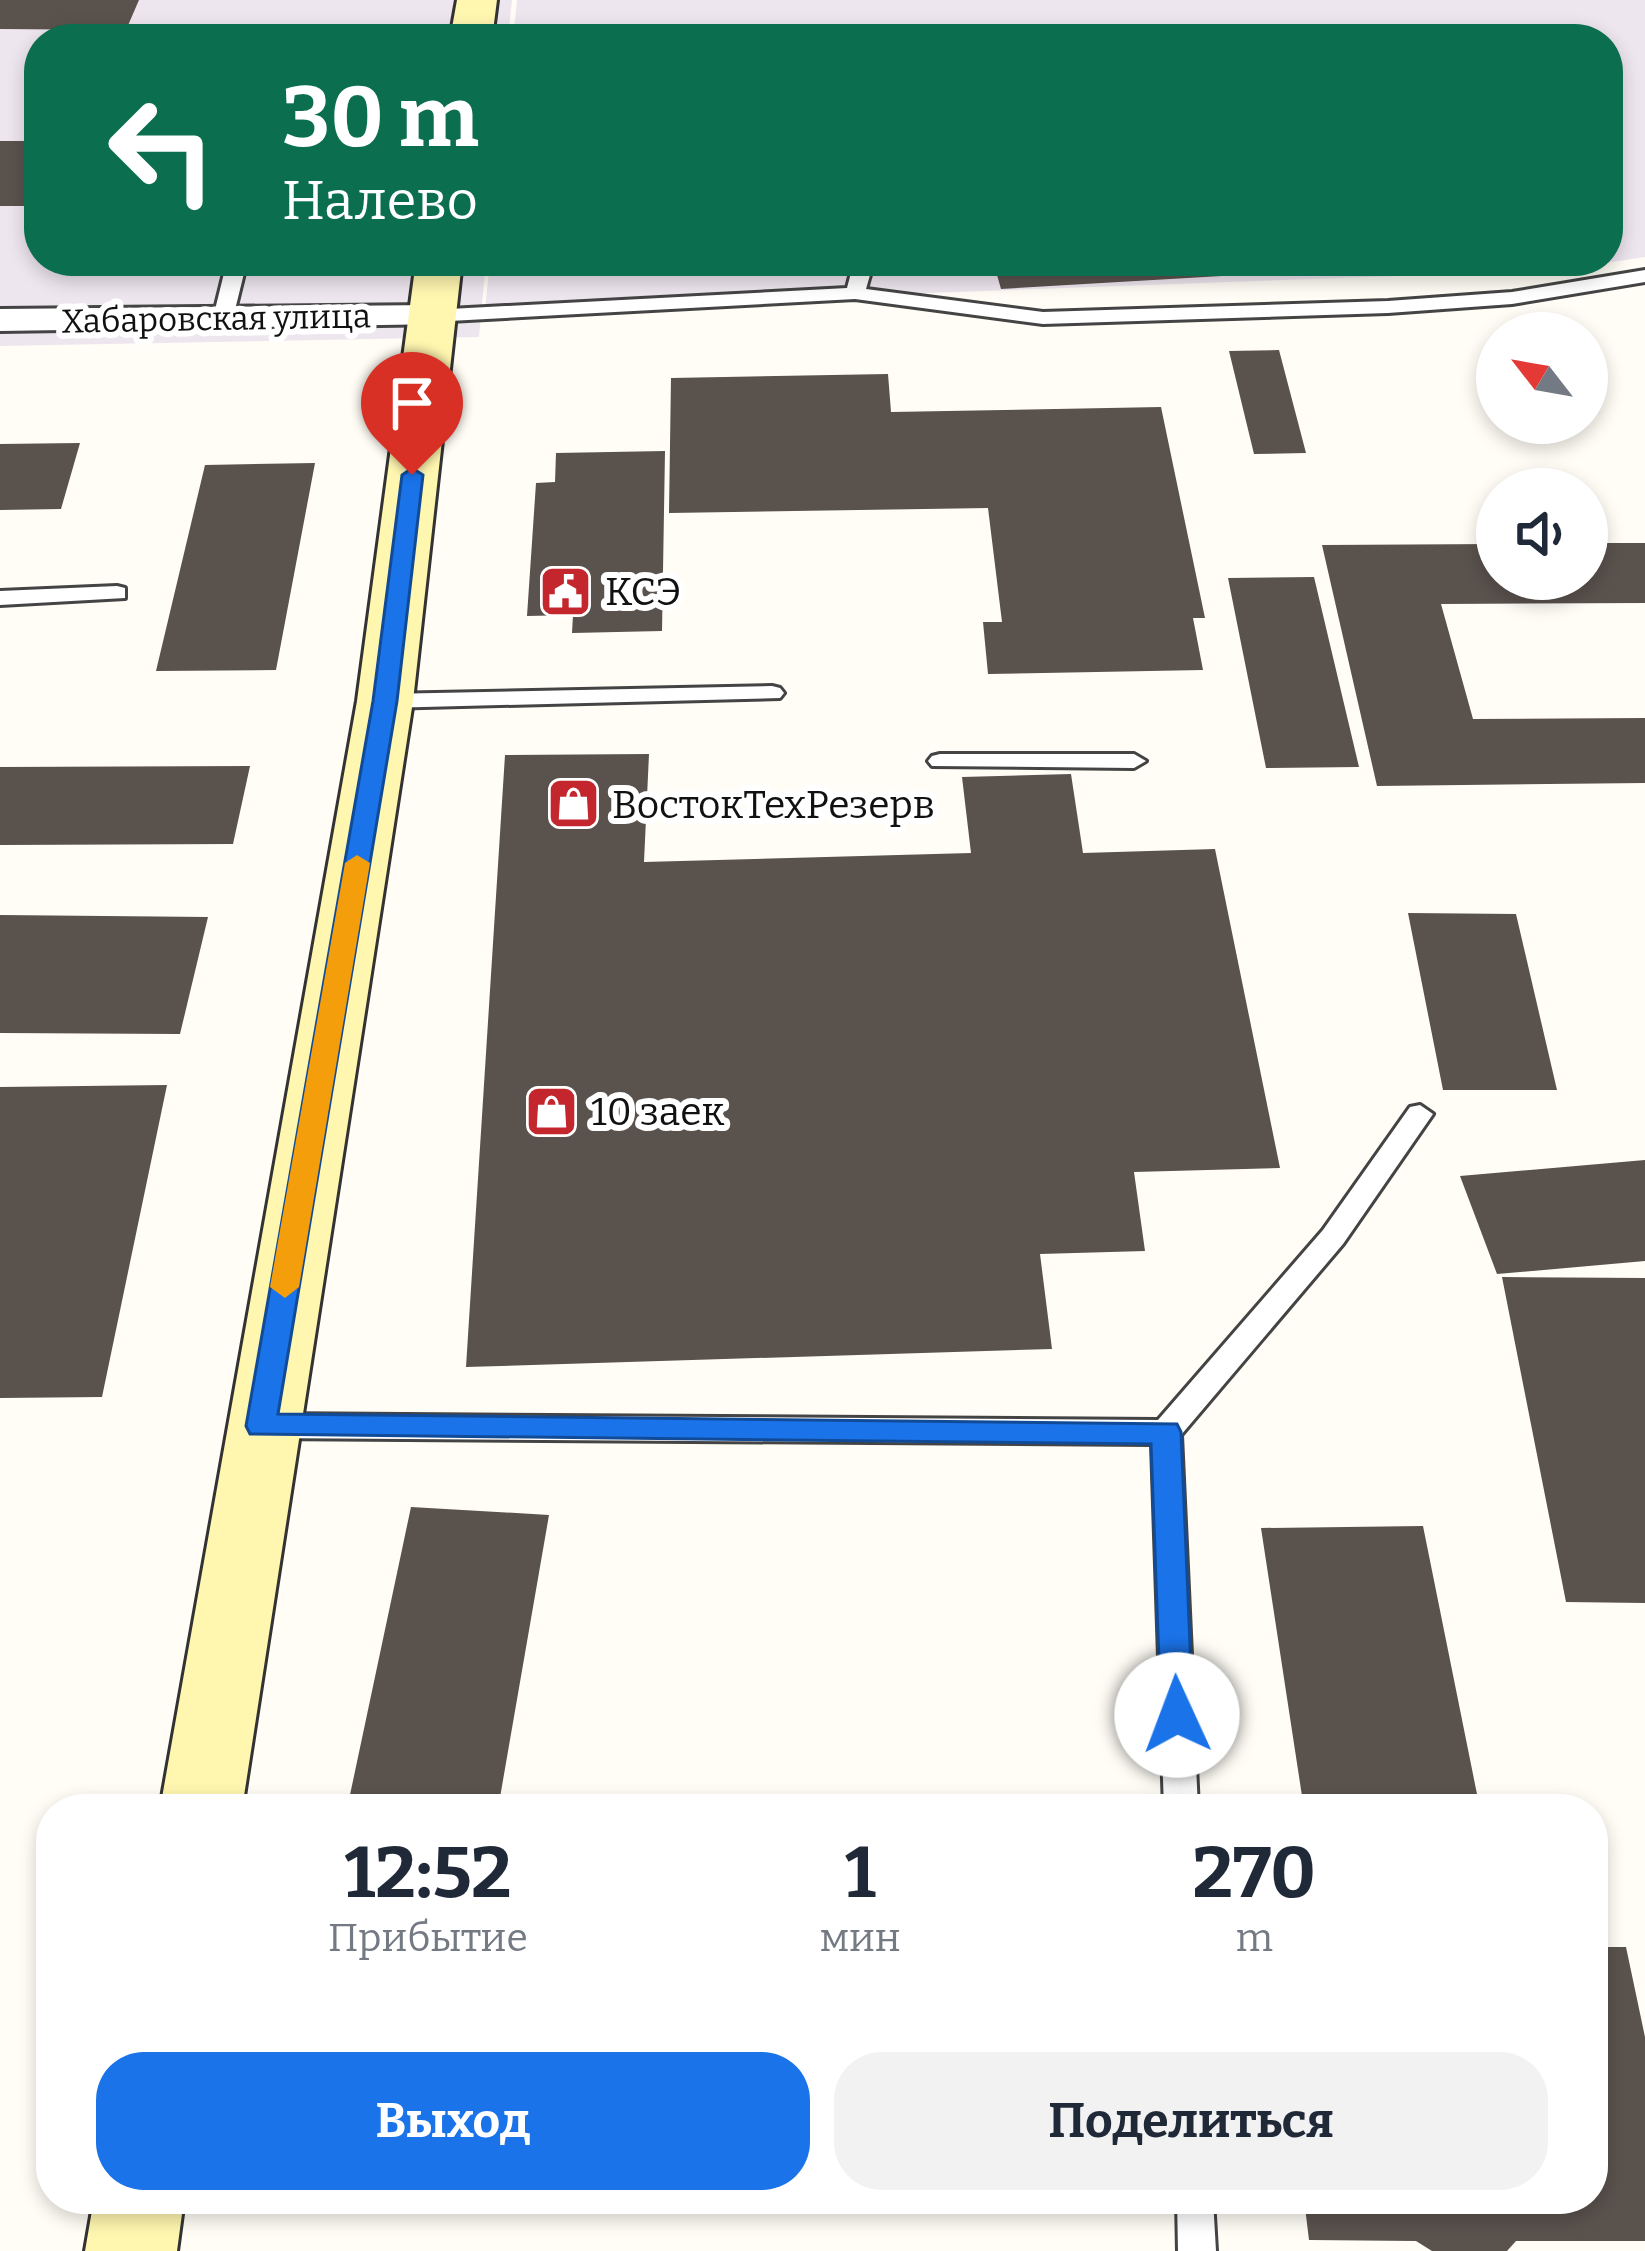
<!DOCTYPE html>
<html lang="ru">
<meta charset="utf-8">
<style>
:root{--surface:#fff;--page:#f2f2f3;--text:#1f2937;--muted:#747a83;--accent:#1a73e8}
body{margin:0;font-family:Bitter,serif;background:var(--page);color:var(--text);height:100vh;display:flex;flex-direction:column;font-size:45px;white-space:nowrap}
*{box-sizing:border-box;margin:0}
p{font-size:39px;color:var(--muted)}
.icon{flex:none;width:66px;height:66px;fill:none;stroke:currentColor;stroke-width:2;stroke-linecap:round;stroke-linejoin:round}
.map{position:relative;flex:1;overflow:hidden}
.sheet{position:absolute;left:36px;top:1794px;width:1572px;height:420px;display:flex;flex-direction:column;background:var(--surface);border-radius:48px;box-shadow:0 6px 18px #0003}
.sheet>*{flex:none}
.hud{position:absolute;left:24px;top:24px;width:1599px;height:252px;border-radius:48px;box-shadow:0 6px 18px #0003;background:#0b6e4f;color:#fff;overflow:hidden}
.needle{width:78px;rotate:301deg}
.tools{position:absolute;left:1476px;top:312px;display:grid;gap:24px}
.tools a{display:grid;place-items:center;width:132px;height:132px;border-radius:50%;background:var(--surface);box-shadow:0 6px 18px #0003;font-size:60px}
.pin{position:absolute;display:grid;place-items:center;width:102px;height:102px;color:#fff;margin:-123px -51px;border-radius:50% 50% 50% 0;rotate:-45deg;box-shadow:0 0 12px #0007}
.pin .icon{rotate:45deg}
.me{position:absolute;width:132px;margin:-66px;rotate:358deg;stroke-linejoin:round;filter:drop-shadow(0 0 9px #0008)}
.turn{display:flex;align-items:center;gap:42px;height:252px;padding:0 60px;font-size:54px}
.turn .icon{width:156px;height:156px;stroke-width:2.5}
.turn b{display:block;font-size:84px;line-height:102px}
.eta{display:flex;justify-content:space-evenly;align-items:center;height:204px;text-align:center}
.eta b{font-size:72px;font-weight:700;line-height:84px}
.cta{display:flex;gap:24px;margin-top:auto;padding:24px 60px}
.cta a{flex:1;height:138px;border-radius:48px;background:var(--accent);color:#fff;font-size:48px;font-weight:700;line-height:138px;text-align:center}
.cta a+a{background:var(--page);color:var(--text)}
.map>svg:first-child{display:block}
.industrial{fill:#eee6ef}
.building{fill:#5a524d}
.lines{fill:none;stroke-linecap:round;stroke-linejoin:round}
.lane-casing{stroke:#444;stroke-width:6}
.street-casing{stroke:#444;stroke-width:6}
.secondary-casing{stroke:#333;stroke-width:6}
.lane{fill:#fff;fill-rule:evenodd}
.street{fill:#fff;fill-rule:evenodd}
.secondary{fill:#fff6b0;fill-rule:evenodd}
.route{fill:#1a73e8;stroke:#114b97;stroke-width:3}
.slow{fill:#f59e0b}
.labels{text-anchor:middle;stroke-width:12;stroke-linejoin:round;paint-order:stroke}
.far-street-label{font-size:33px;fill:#111;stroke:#fff}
.poi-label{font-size:39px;fill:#111;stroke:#fff;text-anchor:start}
</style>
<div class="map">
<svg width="1645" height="2251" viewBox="0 0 1645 2251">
<rect width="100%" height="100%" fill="#fffdf5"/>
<path class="industrial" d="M0 0H512L508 39H39V261H486L479 337 0 346Z
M517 0H1645V257L1559 270 485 309 490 261H1608V39H513Z"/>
<path class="building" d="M0 0H139L126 30 0 29Z
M0 141H39V206H0Z
M993 261H1251L1256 274 1001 289Z
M1279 350 1306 453 1254 454 1229 351Z
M888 374 891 412 1161 407 1205 618H1193L1203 670 988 674 983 622H1002L988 508 669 513 671 378Z
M80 443 61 509 0 510V444Z
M665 451 662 631 572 633 573 615 527 616 536 483 555 482 556 453Z
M315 463 276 670 156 671 205 465Z
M1587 543H1645V603L1441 604 1473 719 1645 718V783L1377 786 1322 545 1497 544V579H1587Z
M1314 577 1359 767 1266 768 1228 578Z
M649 754 644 862 971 853 962 777 1071 774 1083 853 1215 849 1280 1168 1134 1172 1145 1251 1040 1254 1052 1349 466 1367 505 755Z
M250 766 233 844 0 845V767Z
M1408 913 1516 914 1557 1090H1443Z
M0 915 208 917 180 1034 0 1033Z
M167 1085 102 1397 0 1398V1087Z
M1645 1160V1261L1497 1274 1460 1176Z
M1502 1277 1645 1278V1603L1566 1602Z
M411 1507 549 1515 498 1809H347Z
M1423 1526 1480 1809H1304L1261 1528Z
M1593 1947H1626L1645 2037V2241H1516L1507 2251H1432L1416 2241 1309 2240 1304 2199H1593Z"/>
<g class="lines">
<defs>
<path id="lane" d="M227 261H247L233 318 223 324 213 318Z
M854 261H874L866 289 1043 312 1388 301 1512 292 1645 270V282L1512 304 1388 313 1043 324 855 299 431 322 421 316 431 310 847 288Z
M117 586 125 588V598L0 605V591Z
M772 686 780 688 784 693 780 698 385 708 373 701 385 694Z
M940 754H1134L1146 761 1134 768 932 766 928 761 932 756Z
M1420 1105 1433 1114 1343 1244 1181 1435 1198 1809H1164L1152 1444 265 1438 254 1434 250 1426 254 1418 265 1414 1158 1420 1323 1230 1410 1107Z
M1177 2199H1213L1216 2251H1178Z"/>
<path id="street" d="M431 305 444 308 450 316 444 324 0 331V309Z"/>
<path id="secondary" d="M457 0H497L492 39H450Z
M416 261H462L413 701 242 1809H160L357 701Z
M94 2199H184L177 2251H85Z"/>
</defs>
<use href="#lane" class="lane-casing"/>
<use href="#street" class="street-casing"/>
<use href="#secondary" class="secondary-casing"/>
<use href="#lane" class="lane"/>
<use href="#street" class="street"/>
<use href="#secondary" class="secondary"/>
</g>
<path class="route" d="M412 468 423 475 397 701 278 1414 1177 1424 1181 1432 1193 1715 1188 1725 1177 1729 1165 1725 1161 1715 1151 1444 250 1434 246 1426 373 701 402 475Z"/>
<path class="slow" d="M357 855 370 863 299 1287 285 1298 270 1287 345 863Z"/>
<defs>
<symbol id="civic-square" viewBox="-11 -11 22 22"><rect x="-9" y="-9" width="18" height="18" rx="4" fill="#c4262e" stroke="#fff"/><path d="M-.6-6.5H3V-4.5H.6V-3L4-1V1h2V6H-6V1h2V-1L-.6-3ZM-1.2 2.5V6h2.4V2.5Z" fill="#fff"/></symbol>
<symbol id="shop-square" viewBox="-11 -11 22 22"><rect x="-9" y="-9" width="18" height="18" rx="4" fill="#c4262e" stroke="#fff"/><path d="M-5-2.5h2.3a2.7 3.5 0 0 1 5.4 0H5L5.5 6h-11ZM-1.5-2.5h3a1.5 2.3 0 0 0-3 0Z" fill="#fff"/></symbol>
</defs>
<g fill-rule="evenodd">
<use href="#civic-square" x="536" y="562" width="59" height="59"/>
<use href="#shop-square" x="544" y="774" width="59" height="59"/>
<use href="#shop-square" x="522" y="1082" width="59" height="59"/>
</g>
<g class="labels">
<g class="far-street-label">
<text transform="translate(216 318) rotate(-1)" y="12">Хабаровская улица</text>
</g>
<g class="poi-label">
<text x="605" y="605">КСЭ</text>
<text x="612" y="818">ВостокТехРезерв</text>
<text x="591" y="1125">10 заек</text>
</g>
</g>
</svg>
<div class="tools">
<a><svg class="needle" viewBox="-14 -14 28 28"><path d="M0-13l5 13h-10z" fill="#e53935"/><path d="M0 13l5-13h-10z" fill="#747a83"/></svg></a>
<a><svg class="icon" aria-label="sound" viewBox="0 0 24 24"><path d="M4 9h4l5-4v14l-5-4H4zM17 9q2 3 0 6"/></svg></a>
</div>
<div class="pin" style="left:412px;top:475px;background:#d93025"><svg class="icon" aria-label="arrive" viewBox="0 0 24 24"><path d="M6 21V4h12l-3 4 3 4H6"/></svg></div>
<svg class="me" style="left:1177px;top:1715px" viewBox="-20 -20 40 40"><circle r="19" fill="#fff"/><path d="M0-13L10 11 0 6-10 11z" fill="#1a73e8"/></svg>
<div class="hud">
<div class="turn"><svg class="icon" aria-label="left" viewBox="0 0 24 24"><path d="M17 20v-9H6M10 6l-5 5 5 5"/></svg><div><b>30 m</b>Налево</div></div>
</div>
<section class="sheet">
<div class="eta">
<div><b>12:52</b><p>Прибытие</p></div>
<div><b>1</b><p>мин</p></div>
<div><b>270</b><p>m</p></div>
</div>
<div class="cta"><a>Выход</a><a>Поделиться</a></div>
</section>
</div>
